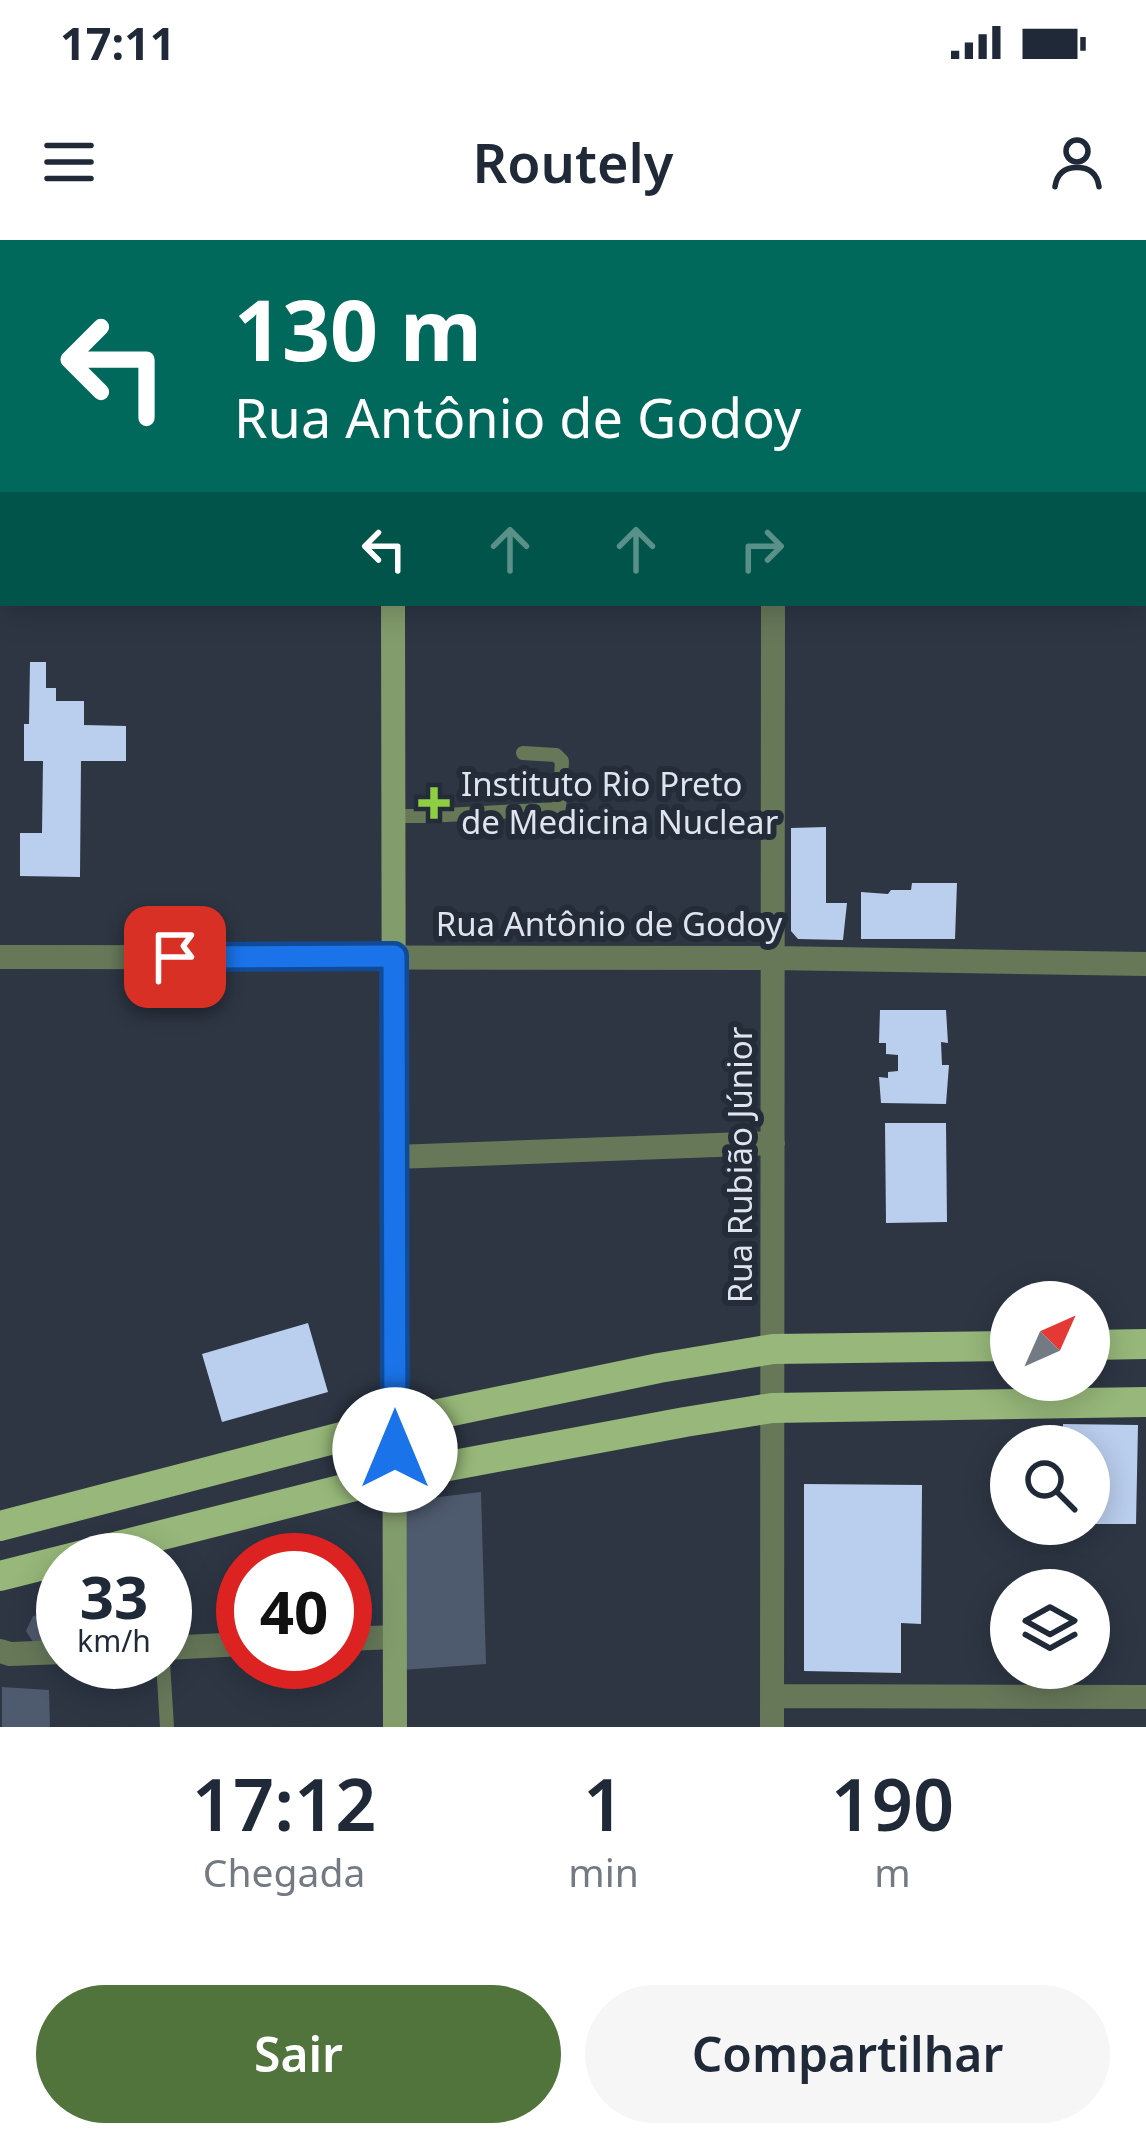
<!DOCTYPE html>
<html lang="pt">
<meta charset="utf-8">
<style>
:root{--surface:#fff;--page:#f6f6f7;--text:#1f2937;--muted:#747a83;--accent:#51733c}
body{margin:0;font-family:"Noto Sans",sans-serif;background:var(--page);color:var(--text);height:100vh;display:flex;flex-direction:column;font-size:45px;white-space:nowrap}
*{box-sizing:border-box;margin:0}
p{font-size:39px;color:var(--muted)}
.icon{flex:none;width:66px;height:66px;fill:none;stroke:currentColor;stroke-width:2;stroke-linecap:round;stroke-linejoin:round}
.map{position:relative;height:1487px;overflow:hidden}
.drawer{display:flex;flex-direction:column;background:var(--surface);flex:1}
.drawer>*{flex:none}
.hud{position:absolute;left:0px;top:0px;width:1146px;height:366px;box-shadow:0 6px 30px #0003;background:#00695c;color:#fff;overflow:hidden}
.needle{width:78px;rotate:45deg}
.controls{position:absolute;left:990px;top:1041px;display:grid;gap:24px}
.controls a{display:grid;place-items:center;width:120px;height:120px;border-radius:50%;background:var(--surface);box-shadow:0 6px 30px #0003;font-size:60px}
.speed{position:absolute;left:36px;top:1293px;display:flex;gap:24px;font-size:60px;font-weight:700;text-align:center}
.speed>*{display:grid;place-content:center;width:156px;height:156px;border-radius:50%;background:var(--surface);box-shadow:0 6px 30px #0003;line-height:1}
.speed small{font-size:30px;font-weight:400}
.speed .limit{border:18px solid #d22;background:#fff;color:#111}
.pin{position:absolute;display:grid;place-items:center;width:102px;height:102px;color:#fff;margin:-51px;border-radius:24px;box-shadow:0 6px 18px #0006}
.me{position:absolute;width:132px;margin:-66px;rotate:0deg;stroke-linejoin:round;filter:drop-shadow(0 0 9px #0008)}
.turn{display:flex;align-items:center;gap:42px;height:252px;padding:0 36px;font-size:54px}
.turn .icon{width:156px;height:156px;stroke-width:2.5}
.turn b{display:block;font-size:84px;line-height:102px}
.lanes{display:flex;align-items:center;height:114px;padding:0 36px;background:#0003;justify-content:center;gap:60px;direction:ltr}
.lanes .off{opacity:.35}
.eta{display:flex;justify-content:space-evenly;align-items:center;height:204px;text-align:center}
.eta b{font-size:72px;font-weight:600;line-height:84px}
.primary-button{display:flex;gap:24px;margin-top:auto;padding:24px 36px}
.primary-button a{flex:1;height:138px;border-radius:72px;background:var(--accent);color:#fff;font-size:48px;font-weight:600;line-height:138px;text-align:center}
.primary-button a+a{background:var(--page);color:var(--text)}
.status{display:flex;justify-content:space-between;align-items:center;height:84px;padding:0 60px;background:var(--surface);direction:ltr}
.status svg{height:33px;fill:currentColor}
header{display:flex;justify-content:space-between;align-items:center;height:156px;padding:0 36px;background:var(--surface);font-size:54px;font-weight:600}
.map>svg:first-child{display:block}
.green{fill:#4e5a6e}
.building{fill:#baceee}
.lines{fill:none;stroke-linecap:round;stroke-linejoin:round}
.lane{stroke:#677859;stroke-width:14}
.street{stroke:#677859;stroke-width:24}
.secondary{stroke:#839c6c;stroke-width:24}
.primary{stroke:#97b87a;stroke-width:30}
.route-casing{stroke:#114b97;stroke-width:30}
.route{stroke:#1a73e8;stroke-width:21}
.poi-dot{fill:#8ece43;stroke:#242c39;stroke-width:4.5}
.labels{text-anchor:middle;stroke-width:12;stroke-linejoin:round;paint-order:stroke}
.poi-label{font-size:33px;fill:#dfe4ed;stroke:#242c39;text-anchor:start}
.street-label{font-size:33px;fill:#dfe4ed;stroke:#242c39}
</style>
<div class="status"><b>17:11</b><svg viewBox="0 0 49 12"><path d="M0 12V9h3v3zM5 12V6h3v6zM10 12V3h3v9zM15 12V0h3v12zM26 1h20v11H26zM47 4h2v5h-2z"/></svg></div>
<header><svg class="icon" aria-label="menu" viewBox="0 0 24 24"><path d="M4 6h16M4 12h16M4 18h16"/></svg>Routely<svg class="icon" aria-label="person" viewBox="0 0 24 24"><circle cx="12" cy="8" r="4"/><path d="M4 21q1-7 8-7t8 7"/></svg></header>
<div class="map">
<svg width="1146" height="1487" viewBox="0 0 1146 1487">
<rect width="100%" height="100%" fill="#2e3644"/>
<path class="green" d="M481 1252 486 1424 402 1430 405 1261Z
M63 1370V1403L35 1405 26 1391 33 1376Z
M2 1447 49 1450 50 1487H2Z"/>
<path class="building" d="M30 422H46V448H56V461H84V485L126 486V521H81L80 637 20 636V593H42L43 521H24V484H29Z
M826 587V663H847L843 700 798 699 791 691V588Z
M912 643H957L955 699H861V652L888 654 891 650H911Z
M880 770H946L948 803 941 802 942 825H949L946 864 881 863 879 837 888 838V832L898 831V815L886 814V803H879Z
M885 883H946L947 982 886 983Z
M308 1083 328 1152 222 1182 202 1114Z
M1063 1184 1138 1185 1136 1284H1089V1206H1063Z
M804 1244 922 1245 921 1384 901 1383V1433L804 1431Z"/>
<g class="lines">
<path class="lane" d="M393 576H427L559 569 562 521 556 515 523 513
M163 1422 167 1487"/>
<path class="street" d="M773 3V0
M0 332H3
M1143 333H1146
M0 717 773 718 1146 724
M395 917 773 903
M345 1399 395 1397
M165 1408 243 1404
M0 1411 10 1414 63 1412
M772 1456 1146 1457
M772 1487 773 363"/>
<path class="secondary" d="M392 0V3
M393 363 395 1487"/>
<path class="primary" d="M1089 1105 1146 1104
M0 1286 395 1183 659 1128 773 1109 1011 1106
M0 1336 395 1236 685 1182 772 1168 1146 1162"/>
</g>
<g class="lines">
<defs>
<path id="route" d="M175 717 394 716 395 1210"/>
</defs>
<use href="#route" class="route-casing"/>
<use href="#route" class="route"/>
</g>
<path class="poi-dot" d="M428 545h12v12h12v12h-12v12h-12v-12h-12v-12h12z"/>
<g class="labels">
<g class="poi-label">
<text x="461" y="556">Instituto Rio Preto<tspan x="461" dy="38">de Medicina Nuclear</tspan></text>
</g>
<g class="street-label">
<text x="609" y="696">Rua Antônio de Godoy</text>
<text transform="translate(740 925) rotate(-90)" y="12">Rua Rubião Júnior</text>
</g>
</g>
</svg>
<div class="controls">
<a><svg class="needle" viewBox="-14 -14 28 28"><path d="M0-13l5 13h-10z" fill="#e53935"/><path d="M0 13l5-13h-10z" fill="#747a83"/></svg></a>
<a><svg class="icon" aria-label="search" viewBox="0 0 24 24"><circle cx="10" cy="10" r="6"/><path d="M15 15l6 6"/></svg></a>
<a><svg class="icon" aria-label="layers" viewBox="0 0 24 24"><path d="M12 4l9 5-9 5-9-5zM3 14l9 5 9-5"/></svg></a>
</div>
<div class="speed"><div>33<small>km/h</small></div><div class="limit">40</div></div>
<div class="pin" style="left:175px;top:717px;background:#d93025"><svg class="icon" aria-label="arrive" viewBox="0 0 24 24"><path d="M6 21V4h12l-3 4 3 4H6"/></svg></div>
<svg class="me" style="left:395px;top:1210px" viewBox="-20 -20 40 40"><circle r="19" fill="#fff"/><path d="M0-13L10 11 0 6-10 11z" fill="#1a73e8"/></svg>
<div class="hud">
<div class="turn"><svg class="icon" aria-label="left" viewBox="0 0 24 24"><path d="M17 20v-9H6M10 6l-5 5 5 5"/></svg><div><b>130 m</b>Rua Antônio de Godoy</div></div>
<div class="lanes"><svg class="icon" aria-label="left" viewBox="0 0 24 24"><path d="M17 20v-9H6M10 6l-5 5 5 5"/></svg><svg class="icon off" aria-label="ahead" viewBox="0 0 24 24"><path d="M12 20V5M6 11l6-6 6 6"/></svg><svg class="icon off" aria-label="ahead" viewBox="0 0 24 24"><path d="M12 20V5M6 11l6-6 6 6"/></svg><svg class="icon off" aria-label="right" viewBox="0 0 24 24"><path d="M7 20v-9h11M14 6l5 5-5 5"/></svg></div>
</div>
</div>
<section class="drawer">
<div class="eta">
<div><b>17:12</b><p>Chegada</p></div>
<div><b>1</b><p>min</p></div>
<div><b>190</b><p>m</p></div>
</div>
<div class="primary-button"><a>Sair</a><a>Compartilhar</a></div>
</section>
